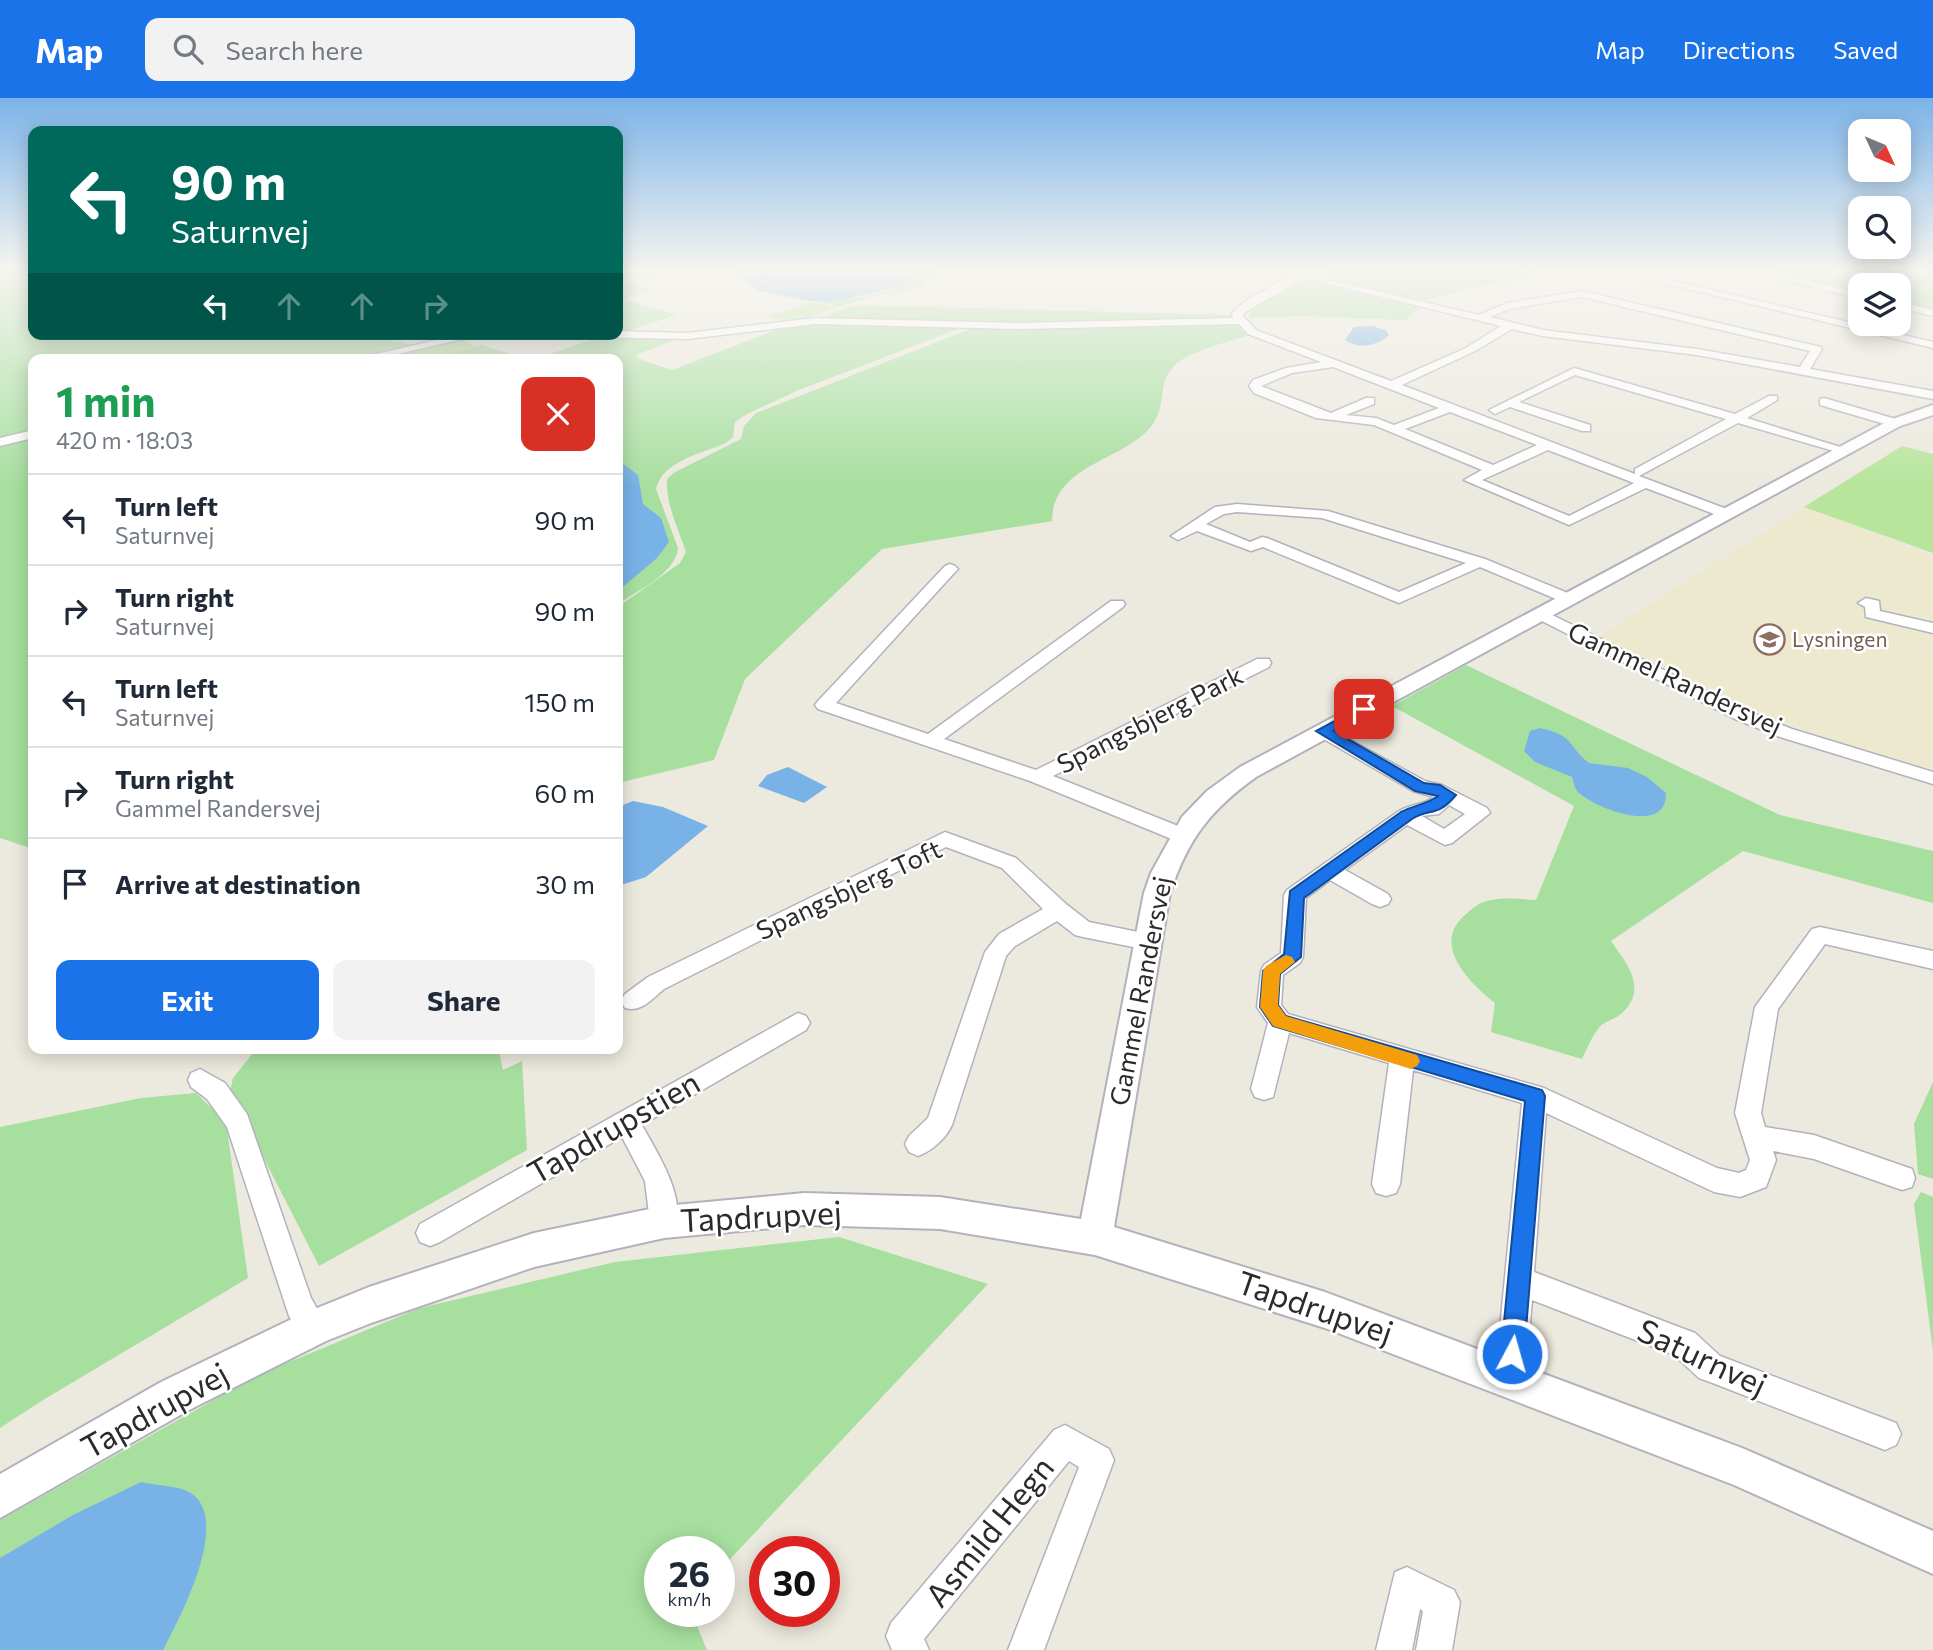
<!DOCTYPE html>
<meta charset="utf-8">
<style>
:root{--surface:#fff;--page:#f2f2f3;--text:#1f2937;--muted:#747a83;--line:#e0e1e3;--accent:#1a73e8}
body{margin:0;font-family:Commissioner,sans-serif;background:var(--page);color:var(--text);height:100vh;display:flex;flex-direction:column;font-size:26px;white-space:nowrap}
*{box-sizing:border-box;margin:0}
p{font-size:23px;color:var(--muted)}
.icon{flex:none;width:38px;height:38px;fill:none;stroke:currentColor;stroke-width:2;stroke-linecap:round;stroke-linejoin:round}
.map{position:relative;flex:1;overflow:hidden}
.panel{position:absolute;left:28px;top:256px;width:595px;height:700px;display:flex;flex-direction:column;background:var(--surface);border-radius:14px;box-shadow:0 4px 18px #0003}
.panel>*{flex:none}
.top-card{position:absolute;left:28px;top:28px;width:595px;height:214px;border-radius:14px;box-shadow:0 4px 18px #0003;background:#00695c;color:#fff;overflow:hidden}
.needle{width:46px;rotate:134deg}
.fabs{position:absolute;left:1848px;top:21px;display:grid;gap:14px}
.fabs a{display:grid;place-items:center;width:63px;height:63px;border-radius:14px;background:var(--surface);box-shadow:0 4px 18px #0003;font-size:35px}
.speed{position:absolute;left:644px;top:1438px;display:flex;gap:14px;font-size:35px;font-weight:700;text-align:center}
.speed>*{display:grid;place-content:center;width:91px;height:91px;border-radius:50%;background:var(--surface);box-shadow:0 4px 18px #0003;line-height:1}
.speed small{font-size:18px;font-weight:400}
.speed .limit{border:10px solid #d22;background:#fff;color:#111}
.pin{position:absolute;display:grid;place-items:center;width:60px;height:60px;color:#fff;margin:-30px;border-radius:14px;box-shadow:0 4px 10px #0006}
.me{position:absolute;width:77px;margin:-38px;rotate:6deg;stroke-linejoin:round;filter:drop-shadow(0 0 5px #0008)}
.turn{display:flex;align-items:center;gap:24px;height:147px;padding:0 28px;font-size:32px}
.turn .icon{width:91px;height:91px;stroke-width:2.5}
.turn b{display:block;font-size:49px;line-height:60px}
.lanes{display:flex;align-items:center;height:66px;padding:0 28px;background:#0003;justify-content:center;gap:35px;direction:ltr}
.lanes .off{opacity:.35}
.round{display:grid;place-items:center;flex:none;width:74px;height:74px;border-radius:14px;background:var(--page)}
.head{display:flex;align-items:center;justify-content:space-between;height:119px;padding:0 28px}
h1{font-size:42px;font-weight:700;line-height:52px;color:#1e9e55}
.primary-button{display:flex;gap:14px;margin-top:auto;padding:14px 28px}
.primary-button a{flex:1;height:80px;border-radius:14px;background:var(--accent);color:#fff;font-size:28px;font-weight:700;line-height:80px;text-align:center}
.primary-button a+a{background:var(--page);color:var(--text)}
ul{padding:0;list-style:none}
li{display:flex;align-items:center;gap:21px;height:91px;padding:0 28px;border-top:2px solid var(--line)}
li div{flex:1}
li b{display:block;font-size:26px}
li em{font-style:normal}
header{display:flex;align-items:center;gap:42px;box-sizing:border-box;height:98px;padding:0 35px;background:var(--accent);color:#fff}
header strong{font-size:33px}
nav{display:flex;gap:38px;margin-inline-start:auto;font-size:24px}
.search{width:490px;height:63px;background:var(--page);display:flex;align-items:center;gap:18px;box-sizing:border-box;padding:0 24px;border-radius:14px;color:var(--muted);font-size:26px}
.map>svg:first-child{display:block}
.education{fill:#ece9cf}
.green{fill:#a7df9f}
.pitch{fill:#b6e59b}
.water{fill:#79b2e7}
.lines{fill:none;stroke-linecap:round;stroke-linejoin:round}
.minor-casing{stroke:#b2b2be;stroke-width:3}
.tertiary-casing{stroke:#b2b2be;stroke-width:4}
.minor{fill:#fff;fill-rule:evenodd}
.tertiary{fill:#fff;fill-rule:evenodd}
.route{fill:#1a73e8;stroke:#114b97;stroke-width:2}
.slow{fill:#f59e0b}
.labels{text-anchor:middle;stroke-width:5;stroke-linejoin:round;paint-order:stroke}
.far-education-label{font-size:21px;fill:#785e54;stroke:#fff;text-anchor:start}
.street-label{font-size:26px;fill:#2b2b2b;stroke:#fff}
.near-street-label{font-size:32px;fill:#2b2b2b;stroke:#fff}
</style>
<header>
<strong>Map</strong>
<div class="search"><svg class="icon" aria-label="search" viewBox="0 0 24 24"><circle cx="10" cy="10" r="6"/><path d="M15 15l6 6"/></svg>Search here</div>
<nav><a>Map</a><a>Directions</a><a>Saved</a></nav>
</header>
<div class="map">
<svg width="1933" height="1552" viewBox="0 0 1933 1552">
<rect width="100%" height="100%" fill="#ece9de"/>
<path class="education" d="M1804 409 1933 458V545L1929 547 1933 553V669H1917L1757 616 1598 539Z"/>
<path class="green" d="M0 172H33V236H364L414 247 356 261H33V751L0 740Z
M659 172H667L632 185 652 192 618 203V187Z
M923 172H938L917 191 869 199 840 209 816 203C836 204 889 196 906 188 913 185 918 177 923 172Z
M1323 172H1550L1419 203 1332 182Z
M1757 172H1933V213L1899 205V187H1860V196Z
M1308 181 1419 206 1420 210 1406 222 1301 218 1248 220 1251 211Z
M630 203 676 217 618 236V207Z
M854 207 1230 217 1233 218 1231 221 1061 227 817 221Z
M857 225 955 227 958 231 799 292 747 316 735 324 733 339 726 345C703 355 662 363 656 391L678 450C676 475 637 493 618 506V261H536L599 239 672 240V243L636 257 639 261 672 272 786 228Z
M1235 226 1249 237C1229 244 1188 253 1174 268 1154 288 1171 311 1145 335 1112 365 1053 370 1052 423L882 451 745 581 714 662 618 685V509L680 465 686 454C678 429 666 408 667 381L675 374 741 341 744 328 756 315 975 229Z
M482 247 527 261H427Z
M1466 567 1780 717 1933 753V805L1743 753 1611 843C1627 866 1649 891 1621 916 1614 922 1603 923 1598 931 1591 940 1587 951 1582 961L1491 934 1495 905C1471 886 1430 847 1465 817 1472 811 1478 805 1487 803 1503 799 1520 801 1536 802L1574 708 1392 608Z
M257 950H498L503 972 522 963 527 1052 319 1168 230 994 233 980Z
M1933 984V1081L1918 1076 1914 1026Z
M196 995 226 1024 248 1180 43 1302 0 1330V1029L141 1000Z
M1921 1094 1933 1099V1253L1914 1106Z
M839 1139 988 1186 719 1473V1454H660V1514H691L707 1552H0V1422L260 1276 420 1210 615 1164Z"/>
<path class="pitch" d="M813 204 836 209C808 220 797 226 768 218Z
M463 240 474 249 426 261H369Z
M1902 348 1933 356V455L1804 409Z"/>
<path class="water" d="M729 172H923L908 187 831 204 809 203 759 193Z
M1372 228 1386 232 1389 237C1377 248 1359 252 1345 242L1354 229Z
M618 362 638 377 643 406 661 420 669 444 657 460 618 493Z
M1540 630C1576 638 1567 648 1589 665L1628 670 1647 679 1666 695C1667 738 1596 711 1578 694 1574 689 1574 685 1572 679L1535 664 1524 653 1530 633Z
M788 669 827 689 804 705 758 688 767 677Z
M633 703 663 709 708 728 646 779 618 788V709Z
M141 1384C153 1387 179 1388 189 1394 234 1419 179 1521 163 1552H0V1460L73 1417Z"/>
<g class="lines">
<defs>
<path id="minor" d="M1277 172H1293L1302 176C1294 192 1257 204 1242 217L1256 232 1391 283 1466 250 1501 228 1324 185V181L1479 217 1507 205 1582 193 1821 249 1822 251 1810 271 1933 293V301L1697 257 1543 238 1512 231 1475 253 1402 287 1635 376V371L1726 321 1575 277 1519 304 1590 327V333H1582L1510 309 1495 316 1489 312 1574 270 1735 316 1769 298H1777V302L1747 320 1850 352 1844 356 1738 325 1639 378 1732 413V419H1722L1646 390 1569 427 1464 382 1482 372 1374 327 1316 320 1254 295 1249 288 1253 282 1286 270 1321 264 1248 236 1239 226 1020 231 815 226 687 241 589 239 584 236H618V233L687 235 815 220 1020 225 1233 220 1232 215 1247 202 1292 177ZM1582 199 1810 253 1800 269 1697 251 1543 232 1490 219 1509 211ZM1333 269 1439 310 1394 327 1376 320 1346 317 1374 306V300H1366L1331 315 1261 288 1292 275ZM1450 314 1537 347 1493 367 1405 331ZM1548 352 1634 385 1569 418 1482 382Z
M1610 172H1627L1933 244V250Z
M1744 172H1761L1860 195V201Z
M1899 204 1933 212V218L1899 210Z
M462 236H483L377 261H355Z
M1824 300 1899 322 1901 325 1895 329 1820 307V301Z
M33 332V340L0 348V340Z
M1237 406 1328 413 1485 461 1575 498 1577 501 1575 504H1563L1480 469 1399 505 1263 449 1251 453 1197 433 1178 442 1171 438 1215 409ZM1237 414 1322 420 1466 465 1399 494 1267 440 1262 439 1250 444 1206 426 1224 416Z
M950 466 955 468 958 471 955 474 836 605 928 636 1111 503H1123L1125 506 1123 509 944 641 1036 672 1257 561H1269L1271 565 1269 569 1053 678 1188 732 1191 737 1188 742H1174L1030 683 818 611 815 607 818 603 945 468Z
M1866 500 1879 503 1880 513 1933 525V535L1866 519 1865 509 1858 505Z
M1540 511 1747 613 1792 631 1933 674V686L1780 639 1735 621 1534 519 1532 516 1534 513Z
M1323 627 1425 683 1442 687 1487 710 1490 715 1452 745 1445 747 1407 727 1345 772 1388 796 1391 801 1388 806 1380 809 1372 806 1330 782 1306 800 1303 859 1300 865 1283 877 1281 907 1288 916 1544 990 1717 1070 1739 1075 1746 1072 1750 1062 1735 1015 1755 909 1812 831 1820 829 1933 853V871L1825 846 1778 911 1761 1015 1765 1029 1814 1037 1912 1071 1915 1080 1912 1089 1902 1092 1814 1061 1773 1053 1776 1062 1766 1089 1740 1099 1714 1094 1546 1015 1534 1174 1695 1235 1720 1258 1896 1325 1901 1336 1896 1347 1885 1352 1710 1284 1699 1280 1674 1257 1532 1202 1525 1281 1521 1292 1510 1296 1499 1292 1495 1281 1522 1005 1413 972 1400 1086 1396 1095 1386 1098 1376 1095 1372 1086 1389 965 1289 935 1273 999 1264 1002 1255 999 1251 991 1268 925 1257 909 1261 873 1264 867 1281 855 1284 797 1287 792 1399 713C1411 706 1424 707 1434 699L1413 693 1317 637 1314 633 1317 629ZM1449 707 1465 716 1444 731 1422 718 1439 716Z
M945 734 1016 760 1066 806 1089 824 1148 836 1156 838 1159 844 1156 850 1148 852 1083 839 1075 837 1057 823 1015 848 1006 858 952 1027C946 1040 932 1053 918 1058L909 1054 905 1046 909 1038 928 1020 985 854 999 836 1043 811 1002 770 946 749 664 891C652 901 641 915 625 910L621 903 625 896 648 879Z
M798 915 806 918 810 925 806 932 642 1027C657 1055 688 1101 674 1133L664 1137 654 1133 650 1124 645 1083 622 1039 440 1144 430 1148 420 1144 416 1135 420 1126Z
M200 971 225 985 247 1016 311 1200 328 1230 324 1241 313 1245 302 1241 289 1218 227 1029 207 1001 191 989 188 982 191 975Z
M1065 1327 1109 1351 1114 1362 1044 1552H1008L1079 1369 1069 1363 924 1541 929 1552H892L886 1538 891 1525 1054 1332Z
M1407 1469 1454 1492 1460 1504 1452 1552H1416L1423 1513 1420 1511 1412 1552H1376L1395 1474Z"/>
<path id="tertiary" d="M1933 307V317L1900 328 1256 679C1210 712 1188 741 1170 795L1114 1129 1325 1194 1742 1350 1933 1433V1476L1734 1387 1325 1230 1095 1157 940 1131 804 1127 664 1140 534 1169 371 1225 326 1243 189 1312 0 1420V1376L161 1284 300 1217 369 1189 534 1135 664 1108 804 1095 940 1099 1081 1121 1144 795 1151 775 1182 719 1207 693 1240 669 1890 322Z"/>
</defs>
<use href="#minor" class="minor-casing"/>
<use href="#tertiary" class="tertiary-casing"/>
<use href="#minor" class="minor"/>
<use href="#tertiary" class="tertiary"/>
</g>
<linearGradient id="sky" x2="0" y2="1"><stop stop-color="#7bb3e8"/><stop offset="0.44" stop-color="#f6f5f0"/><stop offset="1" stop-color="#f6f5f0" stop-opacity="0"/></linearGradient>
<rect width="1933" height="390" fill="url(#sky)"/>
<path class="route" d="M1364 607 1369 608V614L1334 633 1424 685 1440 687 1456 697C1438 719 1430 710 1412 721L1304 800 1301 859 1280 876 1278 907 1286 918 1542 992 1545 998 1524 1256 1520 1264 1512 1268 1504 1264 1501 1256 1525 1003 1273 928 1260 909 1263 873 1284 856 1290 793 1401 714C1414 707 1426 707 1438 698L1415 693 1316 633Z"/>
<path class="slow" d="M1286 857 1292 859 1295 864 1280 876 1278 907 1286 918 1417 957 1420 963 1417 968 1411 971 1273 928 1260 909 1263 873 1266 868Z"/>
<defs>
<symbol id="school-ring" viewBox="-11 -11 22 22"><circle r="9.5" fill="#fff" stroke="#8d6e63" stroke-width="1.5"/><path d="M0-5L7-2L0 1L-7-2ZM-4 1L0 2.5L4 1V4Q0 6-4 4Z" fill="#8d6e63"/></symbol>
</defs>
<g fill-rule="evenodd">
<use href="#school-ring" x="1752" y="524" width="35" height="35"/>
</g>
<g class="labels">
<g class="far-education-label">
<text x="1792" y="549">Lysningen</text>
</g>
<g class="street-label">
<text transform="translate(1675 581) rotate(25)" y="9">Gammel Randersvej</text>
<text transform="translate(1150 622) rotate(-27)" y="9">Spangsbjerg Park</text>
<text transform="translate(849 792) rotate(-25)" y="9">Spangsbjerg Toft</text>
<text transform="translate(1141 893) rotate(-79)" y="9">Gammel Randersvej</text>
</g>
<g class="near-street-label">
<text transform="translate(614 1030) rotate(-30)" y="11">Tapdrupstien</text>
<text transform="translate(761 1119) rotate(-3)" y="11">Tapdrupvej</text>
<text transform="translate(1315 1210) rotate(19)" y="11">Tapdrupvej</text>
<text transform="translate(1702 1260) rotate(25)" y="11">Saturnvej</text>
<text transform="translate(155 1313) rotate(-29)" y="11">Tapdrupvej</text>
<text transform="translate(990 1434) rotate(-51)" y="11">Asmild Hegn</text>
</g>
</g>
</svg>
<div class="fabs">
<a><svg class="needle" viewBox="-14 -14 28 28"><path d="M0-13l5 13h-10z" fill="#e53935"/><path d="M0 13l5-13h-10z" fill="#747a83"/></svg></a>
<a><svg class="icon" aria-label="search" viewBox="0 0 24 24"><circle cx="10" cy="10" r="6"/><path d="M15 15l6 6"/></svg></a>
<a><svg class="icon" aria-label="layers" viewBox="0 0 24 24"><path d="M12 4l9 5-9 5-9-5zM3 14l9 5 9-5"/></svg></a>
</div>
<div class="speed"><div>26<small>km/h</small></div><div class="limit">30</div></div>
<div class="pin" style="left:1364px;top:611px;background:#d93025"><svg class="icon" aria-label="arrive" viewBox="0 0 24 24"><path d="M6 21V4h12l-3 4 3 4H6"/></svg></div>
<svg class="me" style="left:1512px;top:1256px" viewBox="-20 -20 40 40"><circle r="17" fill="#1a73e8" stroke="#fff" stroke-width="3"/><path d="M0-11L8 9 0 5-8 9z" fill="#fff"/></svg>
<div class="top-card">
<div class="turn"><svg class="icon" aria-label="left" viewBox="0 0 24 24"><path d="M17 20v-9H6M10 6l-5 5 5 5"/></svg><div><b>90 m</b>Saturnvej</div></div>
<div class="lanes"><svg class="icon" aria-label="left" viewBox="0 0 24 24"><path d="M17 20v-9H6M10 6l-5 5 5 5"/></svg><svg class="icon off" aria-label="ahead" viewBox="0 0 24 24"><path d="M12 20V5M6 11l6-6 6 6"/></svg><svg class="icon off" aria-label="ahead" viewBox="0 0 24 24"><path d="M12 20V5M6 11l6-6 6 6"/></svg><svg class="icon off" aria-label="right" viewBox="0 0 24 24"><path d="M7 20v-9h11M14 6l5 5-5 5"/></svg></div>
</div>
<section class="panel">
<div class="head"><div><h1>1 min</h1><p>420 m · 18:03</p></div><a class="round" style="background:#d93025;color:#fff"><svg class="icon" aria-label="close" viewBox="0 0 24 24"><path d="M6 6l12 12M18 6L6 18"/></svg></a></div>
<ul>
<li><svg class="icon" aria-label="left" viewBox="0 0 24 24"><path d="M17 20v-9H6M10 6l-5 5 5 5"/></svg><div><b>Turn left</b><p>Saturnvej</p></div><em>90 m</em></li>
<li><svg class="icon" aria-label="right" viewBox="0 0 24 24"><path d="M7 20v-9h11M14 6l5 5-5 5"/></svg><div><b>Turn right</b><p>Saturnvej</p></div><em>90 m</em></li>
<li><svg class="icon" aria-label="left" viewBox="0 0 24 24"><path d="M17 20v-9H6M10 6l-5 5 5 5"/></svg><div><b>Turn left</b><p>Saturnvej</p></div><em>150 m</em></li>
<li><svg class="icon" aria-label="right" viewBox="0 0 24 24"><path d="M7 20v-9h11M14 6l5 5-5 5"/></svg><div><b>Turn right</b><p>Gammel Randersvej</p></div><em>60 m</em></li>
<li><svg class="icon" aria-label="arrive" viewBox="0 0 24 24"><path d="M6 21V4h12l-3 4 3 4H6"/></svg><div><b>Arrive at destination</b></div><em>30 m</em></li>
</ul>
<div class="primary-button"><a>Exit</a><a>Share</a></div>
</section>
</div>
